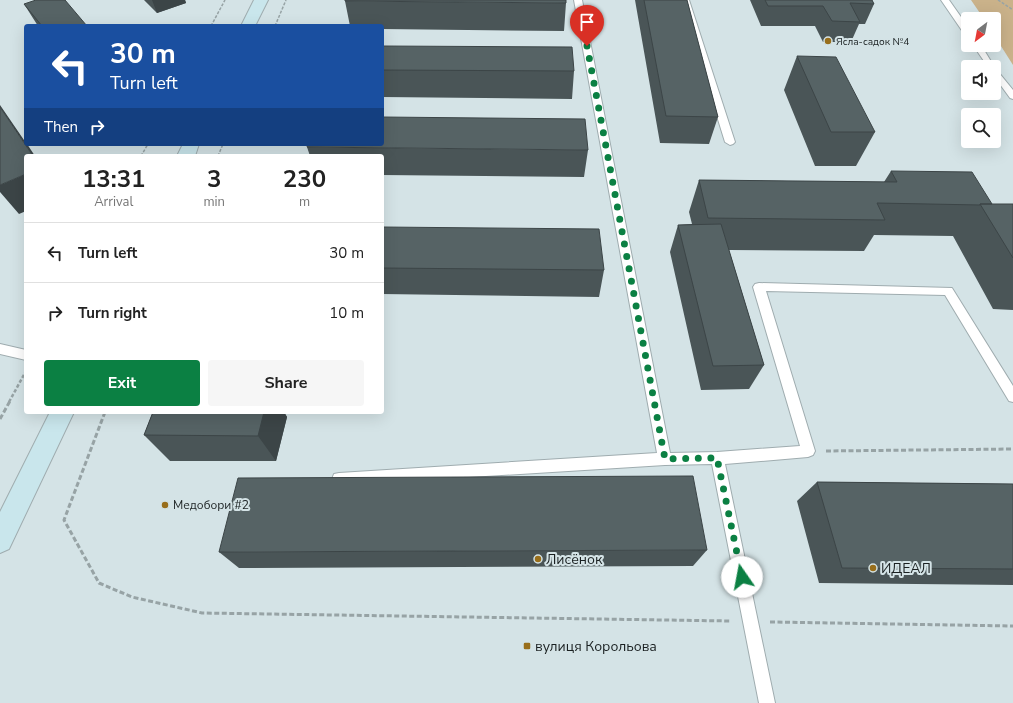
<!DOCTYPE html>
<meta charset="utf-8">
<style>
:root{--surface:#fff;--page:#f6f6f6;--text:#222;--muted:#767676;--line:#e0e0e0;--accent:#0b8043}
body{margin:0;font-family:"Nunito Sans",sans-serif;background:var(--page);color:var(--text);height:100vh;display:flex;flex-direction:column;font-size:15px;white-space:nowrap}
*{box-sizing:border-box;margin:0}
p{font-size:13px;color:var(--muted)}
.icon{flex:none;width:22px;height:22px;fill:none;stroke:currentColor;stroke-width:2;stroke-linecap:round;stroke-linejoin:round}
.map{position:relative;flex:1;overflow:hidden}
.panel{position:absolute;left:24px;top:154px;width:360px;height:260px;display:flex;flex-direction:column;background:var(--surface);border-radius:4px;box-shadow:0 4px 16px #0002}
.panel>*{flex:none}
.hud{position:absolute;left:24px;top:24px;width:360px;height:122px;border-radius:4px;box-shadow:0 4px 16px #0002;background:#1a4fa0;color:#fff;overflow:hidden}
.needle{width:26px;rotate:212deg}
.tools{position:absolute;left:961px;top:12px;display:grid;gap:8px}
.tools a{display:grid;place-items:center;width:40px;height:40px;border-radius:4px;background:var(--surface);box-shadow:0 4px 16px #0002;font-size:20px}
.pin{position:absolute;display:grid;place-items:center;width:34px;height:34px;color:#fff;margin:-41px -17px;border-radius:50% 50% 50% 0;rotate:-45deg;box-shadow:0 0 4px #0007}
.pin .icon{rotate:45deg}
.me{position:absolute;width:44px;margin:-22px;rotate:348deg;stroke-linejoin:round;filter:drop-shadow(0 0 3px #0008)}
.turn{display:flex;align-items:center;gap:14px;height:84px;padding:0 20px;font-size:18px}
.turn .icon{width:52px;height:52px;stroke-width:2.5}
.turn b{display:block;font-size:28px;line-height:34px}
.then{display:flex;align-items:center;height:38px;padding:0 20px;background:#0003;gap:8px;font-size:15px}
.eta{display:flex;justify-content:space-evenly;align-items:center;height:68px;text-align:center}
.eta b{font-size:24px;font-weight:700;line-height:28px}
.action{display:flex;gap:8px;margin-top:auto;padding:8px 20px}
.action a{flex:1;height:46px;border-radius:4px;background:var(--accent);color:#fff;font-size:16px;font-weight:700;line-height:46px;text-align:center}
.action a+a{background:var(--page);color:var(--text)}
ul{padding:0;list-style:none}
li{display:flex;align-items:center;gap:12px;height:60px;padding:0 20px;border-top:1px solid var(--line)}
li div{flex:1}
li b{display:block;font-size:15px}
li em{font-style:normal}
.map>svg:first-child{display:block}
.green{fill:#cab28a}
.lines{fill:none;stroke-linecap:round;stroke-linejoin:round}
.lane-casing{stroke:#9facaf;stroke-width:2}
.secondary-casing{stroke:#9facaf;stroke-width:2}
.path-far2{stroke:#97a3a5;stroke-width:1.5;stroke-dasharray:3 1.5;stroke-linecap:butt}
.path-far1{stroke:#97a3a5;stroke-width:2.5;stroke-dasharray:3.5 2;stroke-linecap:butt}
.path{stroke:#97a3a5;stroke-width:3;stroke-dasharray:5 2.5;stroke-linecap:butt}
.lane{fill:#fff;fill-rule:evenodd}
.secondary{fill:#c9e6ec;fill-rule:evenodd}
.wall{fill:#4a5557}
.shaded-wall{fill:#3c4547}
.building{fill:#566365;stroke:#3c4547}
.route{stroke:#0b8043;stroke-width:7;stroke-dasharray:0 12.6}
.poi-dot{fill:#986e1b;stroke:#d4e3e6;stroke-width:1.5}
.labels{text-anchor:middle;stroke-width:4;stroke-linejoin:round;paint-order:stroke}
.far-poi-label{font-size:10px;fill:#1a2021;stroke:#d4e3e6;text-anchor:start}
.poi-label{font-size:12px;fill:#1a2021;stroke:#d4e3e6;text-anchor:start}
.near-poi-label{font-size:14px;fill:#1a2021;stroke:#d4e3e6;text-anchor:start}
</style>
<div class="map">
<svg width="1013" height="703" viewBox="0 0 1013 703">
<rect width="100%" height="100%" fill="#d4e3e6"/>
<path class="green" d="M971 0H1013V65L994 35V19H984Z"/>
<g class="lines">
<defs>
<path id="lane" d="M574 0H582L670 453 717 452 800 446 753 287 755 284 759 283 952 288 1013 386V402L1009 401 945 295 766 291 815 451 813 455 808 457 725 464 775 703H759L712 464 665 465 339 485 334 484 332 479 334 474 339 473 657 453Z
M681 0H689L735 142 733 144 730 145 725 142Z
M941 0H949L968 27V35H965Z
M973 45H981L995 68 1013 90V99L1010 98 994 76V67H988Z
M0 344 26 350V360L0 354Z"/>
<path id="secondary" d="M254 0H268L255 26H241Z
M183 144H199L195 156H177Z
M50 412H74L9 549 0 553V512Z"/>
</defs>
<use href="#lane" class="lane-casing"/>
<use href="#secondary" class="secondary-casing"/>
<path class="path-far2" d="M998 0 1013 10
M211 26 225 0
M275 26 286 0
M141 156 148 144
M218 156 223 144"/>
<path class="path-far1" d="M9 402 26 371"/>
<path class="path" d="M105 412 64 520 99 583 132 597 202 613 731 621
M0 419 10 401
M826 451 1013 449
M770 622 1013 626"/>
<use href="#lane" class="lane"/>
<use href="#secondary" class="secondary"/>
</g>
<path class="wall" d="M144 0H185L186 3 157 13Z
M635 0H687L718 117 709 144 660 143Z
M750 0H872L874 4 865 24H859L851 42H823L815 26H761Z
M345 1 566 3 564 31 382 29V26H350Z
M24 4 87 26H38Z
M382 46 574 71 572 99 382 97Z
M797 56 875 132 856 166H815L784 90Z
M307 147 588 150 584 177 382 175V156H310Z
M891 171 992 204H1013V310L993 309 953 236 874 235 864 251 729 250 764 365 749 389 701 390 670 252 678 225 692 224 689 212 699 180 884 182Z
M382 227 604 270 599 297 382 294Z
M153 412H284L287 417 276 461H170L144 435Z
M817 482 1013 484V585L819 583 797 501Z
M707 550 693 566 239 568 219 552Z"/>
<path class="shaded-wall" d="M152 0H185L186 3 157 13Z
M0 105 26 143V144H27L35 156H33L0 107Z
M26 174V211L19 214 0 192V185Z
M264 412H284L287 417 276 461 258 436Z"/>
<path class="building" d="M36 0H65L87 26H42L24 4Z
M345 0H566V3L345 1Z
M644 0H687L718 117 666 116Z
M765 0H872L874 4 850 3 860 22 832 21 823 6H768Z
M382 46 572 47 574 71 382 70Z
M797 56 836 57 875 132H831Z
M0 107 33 156H26V174L0 185Z
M382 117 585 119 588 150 307 147 308 144H382Z
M891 171 972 172 992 204H980V205L877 203 885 220 708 218 699 180 897 182Z
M980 204H1013V258Z
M721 224 764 365 713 366 678 225Z
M382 227 599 229 604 270 382 268Z
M153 412H264L258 436 144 435Z
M693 476 707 550 219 552 238 478Z
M817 482 1013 484V569L842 568Z"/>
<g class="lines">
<path class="route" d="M587 46 665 459 717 458 742 577"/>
</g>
<g class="poi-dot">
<circle cx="828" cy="41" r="4"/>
<circle cx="165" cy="505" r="4"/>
<circle cx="538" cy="559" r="4"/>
<circle cx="873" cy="568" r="4"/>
<rect x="523" y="642" width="8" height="8" rx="2"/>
</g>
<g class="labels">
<g class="far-poi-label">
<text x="836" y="45">Ясла-садок №4</text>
</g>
<g class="poi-label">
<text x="173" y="509">Медобори #2</text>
</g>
<g class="near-poi-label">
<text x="546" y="564">Лисёнок</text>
<text x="881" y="573">ИДЕАЛ</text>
<text x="535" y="651">вулиця Корольова</text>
</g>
</g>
</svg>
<div class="tools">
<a><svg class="needle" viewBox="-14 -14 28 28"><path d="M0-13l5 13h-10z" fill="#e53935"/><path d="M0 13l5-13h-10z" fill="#767676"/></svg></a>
<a><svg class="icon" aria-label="sound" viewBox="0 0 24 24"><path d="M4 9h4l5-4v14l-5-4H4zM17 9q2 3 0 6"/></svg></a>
<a><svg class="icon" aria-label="search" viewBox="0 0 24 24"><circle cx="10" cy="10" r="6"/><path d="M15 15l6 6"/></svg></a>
</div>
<div class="pin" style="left:587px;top:46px;background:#d93025"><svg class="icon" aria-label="arrive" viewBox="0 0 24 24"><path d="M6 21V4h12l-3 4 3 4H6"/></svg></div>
<svg class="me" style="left:742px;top:577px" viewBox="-20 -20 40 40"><circle r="19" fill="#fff"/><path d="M0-13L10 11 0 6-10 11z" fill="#0b8043"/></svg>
<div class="hud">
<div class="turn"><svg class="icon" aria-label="left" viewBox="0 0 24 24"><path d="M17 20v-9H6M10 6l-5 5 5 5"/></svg><div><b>30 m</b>Turn left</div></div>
<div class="then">Then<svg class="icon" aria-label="right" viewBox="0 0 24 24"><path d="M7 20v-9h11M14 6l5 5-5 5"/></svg></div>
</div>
<section class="panel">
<div class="eta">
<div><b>13:31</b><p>Arrival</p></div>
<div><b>3</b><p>min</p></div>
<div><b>230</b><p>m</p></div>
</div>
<ul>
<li><svg class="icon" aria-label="left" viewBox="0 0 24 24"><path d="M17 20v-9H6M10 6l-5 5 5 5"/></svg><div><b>Turn left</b></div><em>30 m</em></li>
<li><svg class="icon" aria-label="right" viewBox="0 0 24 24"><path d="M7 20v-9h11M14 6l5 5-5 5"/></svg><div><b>Turn right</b></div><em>10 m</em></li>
</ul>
<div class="action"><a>Exit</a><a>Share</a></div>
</section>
</div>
